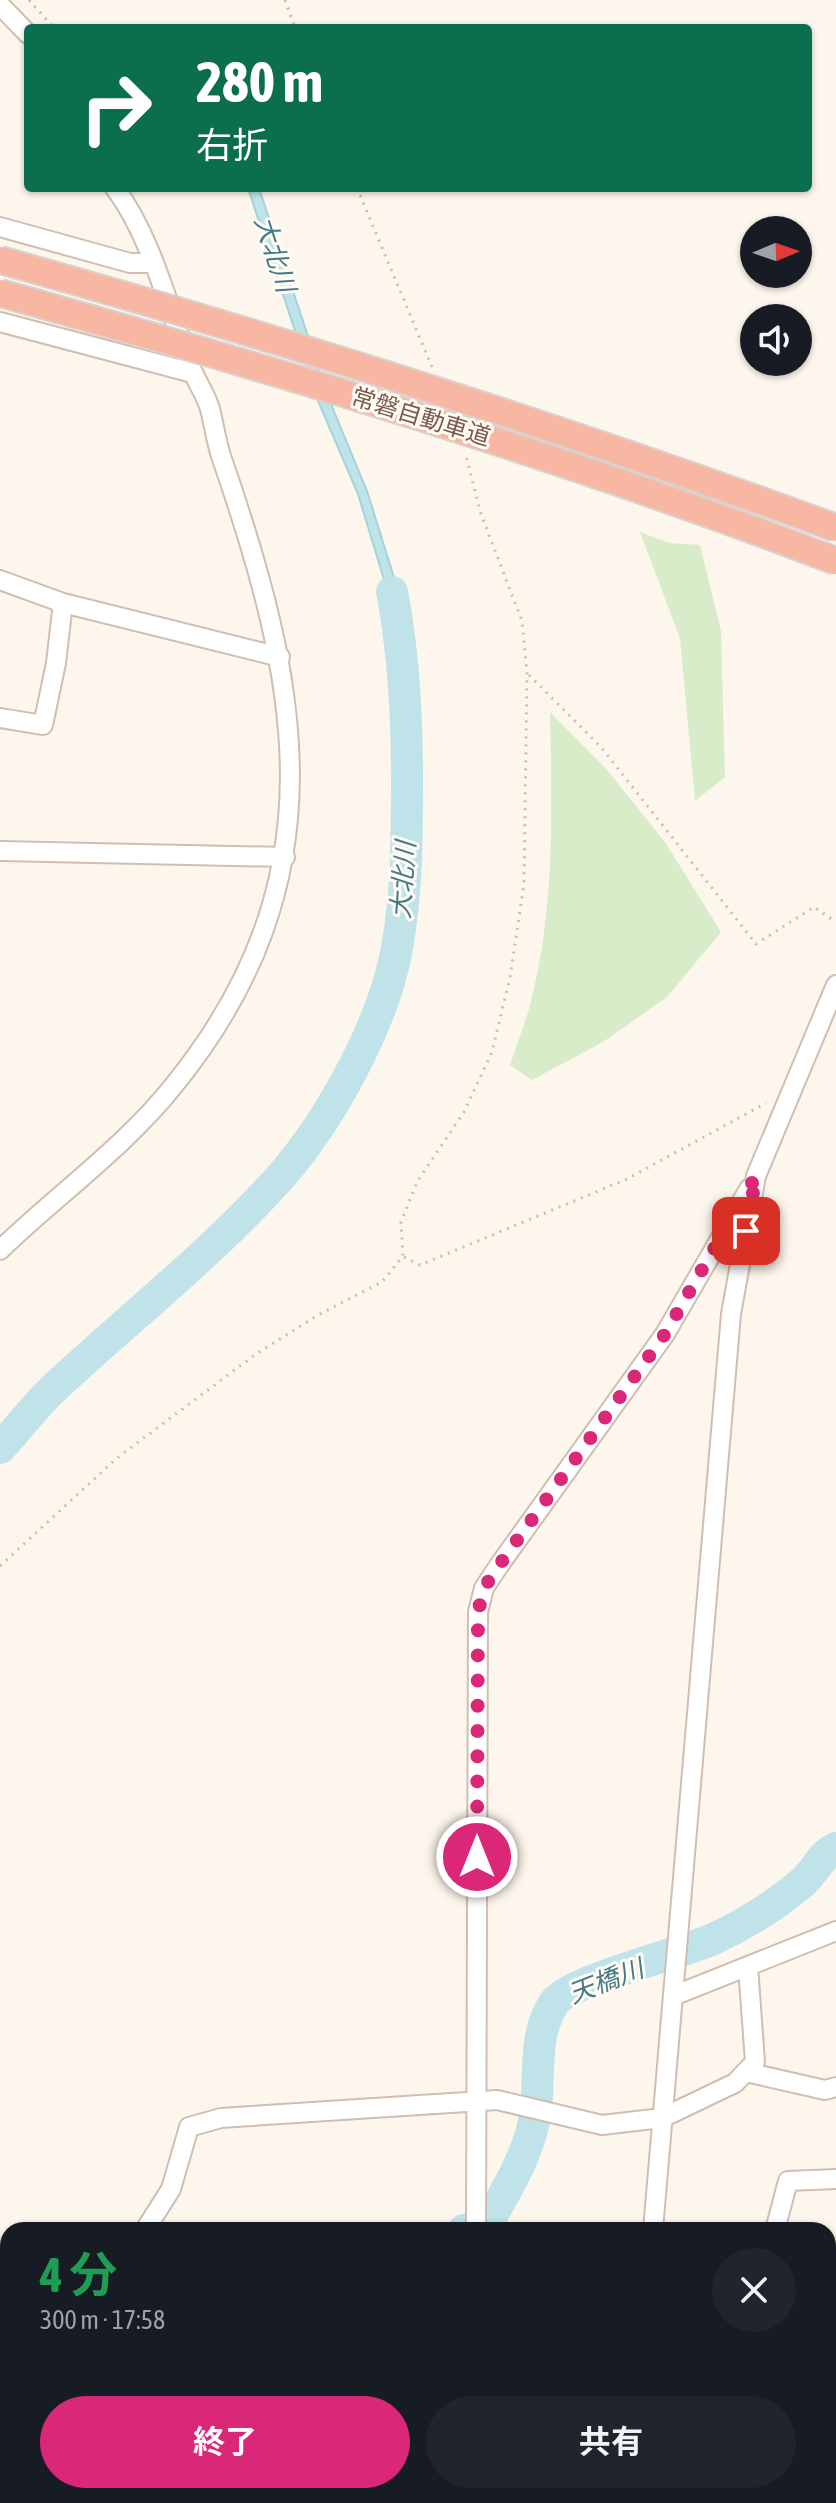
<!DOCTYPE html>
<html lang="ja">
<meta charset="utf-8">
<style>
:root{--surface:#171b24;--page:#20242c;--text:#f1f3f6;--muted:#9ea1a6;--accent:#db2777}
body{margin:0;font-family:"Asap Condensed","Noto Sans JP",sans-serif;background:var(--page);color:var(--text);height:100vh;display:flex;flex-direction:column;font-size:30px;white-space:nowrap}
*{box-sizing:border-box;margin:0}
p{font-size:26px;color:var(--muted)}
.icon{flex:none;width:44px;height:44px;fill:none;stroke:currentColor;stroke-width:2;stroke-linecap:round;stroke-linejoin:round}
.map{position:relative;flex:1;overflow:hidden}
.panel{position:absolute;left:0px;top:2222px;width:836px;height:282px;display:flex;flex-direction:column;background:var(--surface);border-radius:24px 24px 0 0;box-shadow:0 2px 6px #0004}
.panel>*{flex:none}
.hud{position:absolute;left:24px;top:24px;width:788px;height:168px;border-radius:8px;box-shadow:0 2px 6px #0004;background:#0b6e4f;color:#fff;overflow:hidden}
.needle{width:52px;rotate:88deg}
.buttons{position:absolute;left:740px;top:216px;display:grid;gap:16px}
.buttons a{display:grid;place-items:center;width:72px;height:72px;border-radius:50%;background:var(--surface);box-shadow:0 2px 6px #0004;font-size:40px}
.pin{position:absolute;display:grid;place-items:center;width:68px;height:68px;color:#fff;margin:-34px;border-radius:16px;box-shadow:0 4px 12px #0006}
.me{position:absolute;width:88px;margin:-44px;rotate:0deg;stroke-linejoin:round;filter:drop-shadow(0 0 6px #0008)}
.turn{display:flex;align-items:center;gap:28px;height:168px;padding:0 40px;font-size:36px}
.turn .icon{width:104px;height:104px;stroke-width:2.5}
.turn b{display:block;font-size:56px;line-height:68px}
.round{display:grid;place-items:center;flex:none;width:84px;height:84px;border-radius:42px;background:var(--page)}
.headline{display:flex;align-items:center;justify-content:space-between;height:136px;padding:0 40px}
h1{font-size:48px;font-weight:700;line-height:60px;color:#1e9e55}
.action{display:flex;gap:16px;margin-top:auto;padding:16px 40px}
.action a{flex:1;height:92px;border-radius:48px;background:var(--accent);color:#fff;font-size:32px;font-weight:700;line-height:92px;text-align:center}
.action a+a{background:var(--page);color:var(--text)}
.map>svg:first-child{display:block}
.green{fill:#d8ecc9}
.water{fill:#bfe3e8;stroke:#a5d3da;stroke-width:2}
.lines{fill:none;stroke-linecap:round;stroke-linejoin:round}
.river{stroke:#bfe3e8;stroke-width:32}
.minor-casing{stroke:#d1beb0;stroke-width:22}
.path{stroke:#d9b8a5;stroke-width:3;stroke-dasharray:2 6;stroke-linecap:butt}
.minor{stroke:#fff;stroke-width:18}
.highway-bridge-casing{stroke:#dad1cd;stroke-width:30;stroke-linecap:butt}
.highway-bridge{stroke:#f7b7a3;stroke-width:26}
.route{stroke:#db2777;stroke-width:14;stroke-dasharray:0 25.2}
.labels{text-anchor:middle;stroke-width:6;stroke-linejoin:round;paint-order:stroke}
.street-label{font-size:24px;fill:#7a5c4d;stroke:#fffaf3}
.water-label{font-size:26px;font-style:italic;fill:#437c86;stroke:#fffaf3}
</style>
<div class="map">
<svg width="836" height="2503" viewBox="0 0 836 2503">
<rect width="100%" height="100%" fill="#fdf6ec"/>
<path class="green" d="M640 532 669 543 700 545 721 631 725 777 695 801 680 638Z
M550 712 608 771 665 842 721 932 667 997 603 1042 532 1080 510 1065C517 1044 526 1022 531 1001 555 908 552 807 550 712Z"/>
<path class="water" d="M248 188H259L328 397 367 491 396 584 406 635H396L386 586 358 494 318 401Z"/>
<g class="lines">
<path class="river" d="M0 1448C18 1429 34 1407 53 1389 129 1318 214 1252 283 1174 332 1117 384 1022 397 948 407 892 407 835 407 779 407 715 404 654 392 592
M464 2230 486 2226C506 2190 531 2152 536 2109 540 2074 533 2035 554 2003 568 1981 681 1953 711 1940 744 1925 776 1905 803 1882 815 1872 821 1854 836 1848
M0 2452 8 2447
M828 2480 836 2478
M753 2503 766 2496"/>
<defs>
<path id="minor" d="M0 5 28 34
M0 227 130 263H152
M0 322 193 373
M0 580 63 603 280 657
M0 718 43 725 56 663 63 603
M0 851 285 857
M0 1250C57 1195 126 1146 175 1084 340 879 301 687 221 456 216 440 214 425 210 409 206 394 195 380 190 365 168 307 152 238 115 188
M673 1996 836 1931
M746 2072 825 2090 836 2087
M145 2230 171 2189 189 2127 221 2118 497 2100 602 2125 662 2118 735 2083 755 2062 748 1966
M476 2230 478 1612 484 1588 500 1564 665 1334 749 1189
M653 2230 731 1314 756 1176 836 985
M775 2230 788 2181 836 2179
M0 2270H8
M828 2279 836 2278
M664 2496 670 2503
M629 2503 630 2496"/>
</defs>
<use href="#minor" class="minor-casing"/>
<path class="path" d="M29 0 54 28
M285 0 295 28
M357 188 432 367
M529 675 601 747 756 944 814 907 836 922
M404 1257 420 1265 627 1179 766 1103
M0 1566 117 1458 256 1354 318 1315 382 1282 403 1256 401 1222 417 1182 464 1112 492 1052 510 977 524 884 527 673 522 621 481 514 466 456"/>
<use href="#minor" class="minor"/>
<defs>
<path id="highway-bridge" d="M0 260C283 339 561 427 836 528
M0 293C282 372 562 456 836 561"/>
</defs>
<use href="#highway-bridge" class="highway-bridge-casing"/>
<use href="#highway-bridge" class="highway-bridge"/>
</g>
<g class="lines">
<path class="route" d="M477 1857 478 1612 484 1588 500 1564 665 1334 756 1176 746 1231"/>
</g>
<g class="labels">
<g class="street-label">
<text transform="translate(421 417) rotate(17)" y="8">常磐自動車道</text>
</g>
<g class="water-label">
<text transform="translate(275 254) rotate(72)" y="9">大北川</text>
<text transform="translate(403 880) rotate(-86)" y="9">大北川</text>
<text transform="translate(606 1981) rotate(-21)" y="9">天橋川</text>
</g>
</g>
</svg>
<div class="buttons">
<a><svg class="needle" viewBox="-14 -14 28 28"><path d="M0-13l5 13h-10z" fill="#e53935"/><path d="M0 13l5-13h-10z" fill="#9ea1a6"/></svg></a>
<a><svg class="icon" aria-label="sound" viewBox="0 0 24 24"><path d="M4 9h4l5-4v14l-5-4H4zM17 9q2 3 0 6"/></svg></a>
</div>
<div class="pin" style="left:746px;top:1231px;background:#d93025"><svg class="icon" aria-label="arrive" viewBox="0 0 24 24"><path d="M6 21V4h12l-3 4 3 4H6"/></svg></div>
<svg class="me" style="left:477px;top:1857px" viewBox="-20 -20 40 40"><circle r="17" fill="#db2777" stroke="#fff" stroke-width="3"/><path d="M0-11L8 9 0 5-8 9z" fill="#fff"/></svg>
<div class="hud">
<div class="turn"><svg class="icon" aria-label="right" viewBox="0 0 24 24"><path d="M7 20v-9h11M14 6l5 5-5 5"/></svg><div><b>280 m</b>右折</div></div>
</div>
<section class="panel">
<div class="headline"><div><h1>4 分</h1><p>300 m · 17:58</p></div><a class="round"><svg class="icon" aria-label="close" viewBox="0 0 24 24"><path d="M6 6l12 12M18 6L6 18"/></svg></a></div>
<div class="action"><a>終了</a><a>共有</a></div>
</section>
</div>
